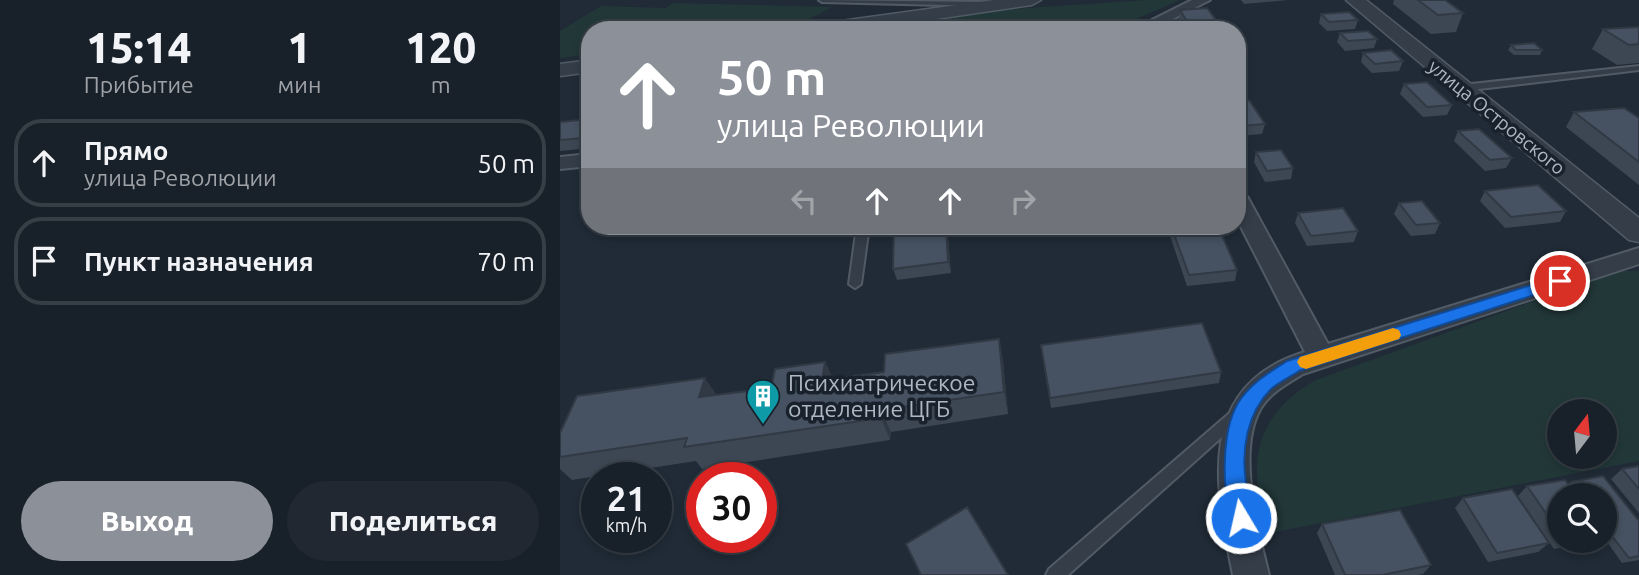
<!DOCTYPE html>
<html lang="ru">
<meta charset="utf-8">
<style>
:root{--surface:#182029;--page:#212831;--text:#f1f3f6;--muted:#9fa3a8;--line:#363e46;--accent:#8c9099}
body{margin:0;font-family:Ubuntu,sans-serif;background:var(--page);color:var(--text);height:100vh;display:flex;flex-direction:column;font-size:26px;white-space:nowrap}
*{box-sizing:border-box;margin:0}
p{font-size:23px;color:var(--muted)}
.icon{flex:none;width:38px;height:38px;fill:none;stroke:currentColor;stroke-width:2;stroke-linecap:round;stroke-linejoin:round}
.map{position:relative;flex:1;overflow:hidden}
.details{display:flex;flex-direction:column;background:var(--surface);width:560px}
.details>*{flex:none}
.top-card{position:absolute;left:21px;top:21px;width:665px;height:214px;border-radius:28px;box-shadow:0 4px 10px #0003,0 0 0 2px var(--line);background:#8c9099;color:#fff;overflow:hidden}
.needle{width:46px;rotate:16deg}
.fabs{position:absolute;left:987px;top:399px;display:grid;gap:14px}
.fabs a{display:grid;place-items:center;width:70px;height:70px;border-radius:50%;background:var(--surface);box-shadow:0 4px 10px #0003,0 0 0 2px var(--line);font-size:35px}
.speed{position:absolute;left:21px;top:462px;display:flex;gap:14px;font-size:35px;font-weight:700;text-align:center}
.speed>*{display:grid;place-content:center;width:91px;height:91px;border-radius:50%;background:var(--surface);box-shadow:0 4px 10px #0003,0 0 0 2px var(--line);line-height:1}
.speed small{font-size:18px;font-weight:400}
.speed .limit{border:10px solid #d22;background:#fff;color:#111}
.pin{position:absolute;display:grid;place-items:center;width:60px;height:60px;color:#fff;margin:-30px;border:4px solid #fff;border-radius:50%;box-shadow:0 2px 7px #0007}
.me{position:absolute;width:77px;margin:-38px;rotate:351deg;stroke-linejoin:round;filter:drop-shadow(0 0 5px #0008)}
.turn{display:flex;align-items:center;gap:24px;height:147px;padding:0 21px;font-size:32px}
.turn .icon{width:91px;height:91px;stroke-width:2.5}
.turn b{display:block;font-size:49px;line-height:60px}
.lanes{display:flex;align-items:center;height:66px;padding:0 21px;background:#0003;justify-content:center;gap:35px;direction:ltr}
.lanes .off{opacity:.35}
.eta{display:flex;justify-content:space-evenly;align-items:center;height:119px;text-align:center}
.eta b{font-size:42px;font-weight:800;line-height:49px}
.action{display:flex;gap:14px;margin-top:auto;padding:14px 21px}
.action a{flex:1;height:80px;border-radius:42px;background:var(--accent);color:#fff;font-size:28px;font-weight:800;line-height:80px;text-align:center}
.action a+a{background:var(--page);color:var(--text)}
ul{padding:0;list-style:none}
li{display:flex;align-items:center;gap:21px;height:88px;margin:0 14px 10px;padding:0 7px;border:4px solid var(--line);border-radius:28px}
li div{flex:1}
li b{display:block;font-size:26px}
li em{font-style:normal}
main{display:flex;flex:1;min-height:0}
.map>svg:first-child{display:block}
.green{fill:#223738;fill-rule:evenodd}
.lines{fill:none;stroke-linecap:round;stroke-linejoin:round}
.service-casing{stroke:#515b65;stroke-width:4}
.minor-casing{stroke:#515b65;stroke-width:4}
.tertiary-casing{stroke:#515b65;stroke-width:3}
.service{fill:#343d48;fill-rule:evenodd}
.minor{fill:#343d48;fill-rule:evenodd}
.tertiary{fill:#343d48;fill-rule:evenodd}
.wall{fill:#3c4753}
.shaded-wall{fill:#313944}
.building{fill:#465261;stroke:#313944;stroke-width:2}
.route{fill:#1a73e8;stroke:#114b97;stroke-width:2}
.slow{fill:#f59e0b}
.labels{text-anchor:middle;stroke-width:7;stroke-linejoin:round;paint-order:stroke}
.far-street-label{font-size:19px;fill:#aeb8c4;stroke:#19222c}
.poi-label{font-size:23px;fill:#aeb8c4;stroke:#19222c;text-anchor:start}
</style>
<main>
<section class="details">
<div class="eta">
<div><b>15:14</b><p>Прибытие</p></div>
<div><b>1</b><p>мин</p></div>
<div><b>120</b><p>m</p></div>
</div>
<ul>
<li><svg class="icon" aria-label="ahead" viewBox="0 0 24 24"><path d="M12 20V5M6 11l6-6 6 6"/></svg><div><b>Прямо</b><p>улица Революции</p></div><em>50 m</em></li>
<li><svg class="icon" aria-label="arrive" viewBox="0 0 24 24"><path d="M6 21V4h12l-3 4 3 4H6"/></svg><div><b>Пункт назначения</b></div><em>70 m</em></li>
</ul>
<div class="action"><a>Выход</a><a>Поделиться</a></div>
</section>
<div class="map">
<svg width="1079" height="575" viewBox="0 0 1079 575">
<rect width="100%" height="100%" fill="#202b37"/>
<path class="green" d="M588 0H620L551 30H327L435 10Z
M114 3 272 7 244 22 190 30H30V54L0 58V31L41 6 105 8Z
M1057 271H1079V461L710 533C685 469 693 415 756 380ZM999 411H1045V457H999Z"/>
<g class="lines">
<defs>
<path id="service" d="M259 0 424 2 427 4 424 6 262 2Z
M1079 66V70L902 91 898 88 902 85Z
M297 226H309L301 284 295 288 289 284Z
M677 409 682 411 684 415 682 419 508 575H486L489 569 672 411Z"/>
<path id="minor" d="M632 0H650L591 30H572Z
M30 154V166L0 169V157Z
M677 192 684 193 688 198 768 344 1079 248V264L743 374C728 383 710 393 701 408 676 450 698 531 709 575H673C655 486 635 385 745 352L677 219Z"/>
<path id="tertiary" d="M434 0H481L472 5 301 30H250L259 24Z
M786 0H806L1079 218V242L1069 240Z
M30 60V72L0 76V64Z"/>
</defs>
<use href="#service" class="service-casing"/>
<use href="#minor" class="minor-casing"/>
<use href="#tertiary" class="tertiary-casing"/>
<use href="#service" class="service"/>
<use href="#minor" class="minor"/>
<use href="#tertiary" class="tertiary"/>
</g>
<path class="wall" d="M681 0H728L684 4Z
M834 0H885L903 13 896 32 871 34 833 4Z
M620 10 656 20 655 29 626 30 619 19Z
M761 14 798 20 795 29 767 31 759 23Z
M1079 27V63L1057 65 1032 49 1043 29Z
M780 33 817 39 814 48 785 51 777 42Z
M951 45 982 50 980 55H954L948 50Z
M803 53 843 61 839 71 812 73 801 62Z
M844 84 892 105 887 115 863 117 840 94Z
M677 101 705 124 702 134 679 136 677 133Z
M1014 112 1079 118V185L1006 127Z
M30 119V148L0 151V122Z
M898 131 952 158 946 168 925 171 894 141Z
M696 152 733 168 731 179 705 182 694 162Z
M925 191 1006 211 1000 222 945 228 920 201Z
M839 203 880 223 875 234 851 236 834 214Z
M738 213 798 231 794 242 747 246 735 223Z
M387 226 391 273 337 280 333 269Z
M608 226H658L677 270 675 281 627 286 608 230Z
M439 339 443 361 448 414 331 432 330 440 142 469 136 461 12 480 0 469V433L157 395 211 388 265 362 273 379 324 372Z
M481 345 661 372 659 383 491 408Z
M1079 466V513L1051 479 1062 469Z
M1043 476 1079 521V560L1062 563 1045 539V495H999V541H1033L994 549 958 496 967 486 1005 480 1008 485 1011 482Z
M903 498 989 543 978 552 928 562 895 508Z
M762 524 871 565 863 574 858 575H775L757 533Z"/>
<path class="shaded-wall" d="M30 129V147L24 138Z
M386 226H387L391 273 388 262Z
M439 339 443 361 448 414 444 392Z
M265 362 276 385 262 380Z
M145 378 161 401 139 397Z
M321 410 331 432 330 440 321 418Z"/>
<path class="building" d="M858 0H885L903 13 878 15Z
M647 8 656 20 628 23 620 10Z
M789 12 798 20 769 22 761 14Z
M1079 27V44L1069 45 1043 29Z
M808 31 817 39 788 41 780 33Z
M974 43 982 50H956L951 45Z
M831 50 843 61 815 64 803 53Z
M867 82 892 105 867 107 844 84Z
M689 100 705 124 681 126 677 120V101Z
M1064 108 1079 118V162L1014 112Z
M30 119V129L24 138 0 140V122Z
M919 129 952 158 930 160 898 131Z
M721 150 733 168 707 171 696 152Z
M978 185 1006 211 951 217 925 191Z
M862 201 880 223 856 225 839 203Z
M783 208 798 231 751 236 738 213Z
M334 226H386L388 262 333 269Z
M611 226H658L677 270 629 275Z
M642 323 661 372 490 398 481 345Z
M439 339 444 392 321 410V418L124 447 127 438 0 457V433L17 396 145 378 139 397 211 388 215 369 265 362 262 380 324 372 325 354Z
M1079 466V489L1062 469Z
M1043 476 1079 521V556L1069 558 1045 527V495H1021L1011 482Z
M1005 480 1017 495H999V532L967 486Z
M952 489 989 543 937 553 903 498Z
M407 507 448 575H361L346 544Z
M840 510 871 565 822 575H785L762 524Z"/>
<path class="route" d="M1000 276 1007 281 1005 285 739 371C730 377 719 382 711 389 687 413 681 450 686 482 689 496 695 513 689 525L681 528 674 525C661 495 661 432 678 403 690 384 708 373 727 361Z"/>
<path class="slow" d="M833 328 839 330 841 335 839 339 746 369 740 367 737 362 740 357Z"/>
<defs>
<symbol id="building-pin" viewBox="-11 -11 22 30"><path d="M0 17L-7.5 6A9.5 9.5 0 1 1 7.5 6Z" fill="#0f9aa8" stroke="#19222c"/><path d="M-4-6H4V6H1V3H-1V6H-4ZM-2.5-4.3h1.7v1.8h-1.7ZM.8-4.3h1.7v1.8H.8ZM-2.5-1h1.7V.8h-1.7ZM.8-1h1.7V.8H.8Z" fill="#fff"/></symbol>
</defs>
<g fill-rule="evenodd">
<use href="#building-pin" x="184" y="377" width="38" height="52"/>
</g>
<g class="labels">
<g class="far-street-label">
<text transform="translate(937 117) rotate(39)" y="7">улица Островского</text>
</g>
<g class="poi-label">
<text x="228" y="391">Психиатрическое<tspan x="228" dy="26">отделение ЦГБ</tspan></text>
</g>
</g>
</svg>
<div class="fabs">
<a><svg class="needle" viewBox="-14 -14 28 28"><path d="M0-13l5 13h-10z" fill="#e53935"/><path d="M0 13l5-13h-10z" fill="#9fa3a8"/></svg></a>
<a><svg class="icon" aria-label="search" viewBox="0 0 24 24"><circle cx="10" cy="10" r="6"/><path d="M15 15l6 6"/></svg></a>
</div>
<div class="speed"><div>21<small>km/h</small></div><div class="limit">30</div></div>
<div class="pin" style="left:1000px;top:281px;background:#d93025"><svg class="icon" aria-label="arrive" viewBox="0 0 24 24"><path d="M6 21V4h12l-3 4 3 4H6"/></svg></div>
<svg class="me" style="left:681px;top:518px" viewBox="-20 -20 40 40"><circle r="17" fill="#1a73e8" stroke="#fff" stroke-width="3"/><path d="M0-11L8 9 0 5-8 9z" fill="#fff"/></svg>
<div class="top-card">
<div class="turn"><svg class="icon" aria-label="ahead" viewBox="0 0 24 24"><path d="M12 20V5M6 11l6-6 6 6"/></svg><div><b>50 m</b>улица Революции</div></div>
<div class="lanes"><svg class="icon off" aria-label="left" viewBox="0 0 24 24"><path d="M17 20v-9H6M10 6l-5 5 5 5"/></svg><svg class="icon" aria-label="ahead" viewBox="0 0 24 24"><path d="M12 20V5M6 11l6-6 6 6"/></svg><svg class="icon" aria-label="ahead" viewBox="0 0 24 24"><path d="M12 20V5M6 11l6-6 6 6"/></svg><svg class="icon off" aria-label="right" viewBox="0 0 24 24"><path d="M7 20v-9h11M14 6l5 5-5 5"/></svg></div>
</div>
</div>
</main>
